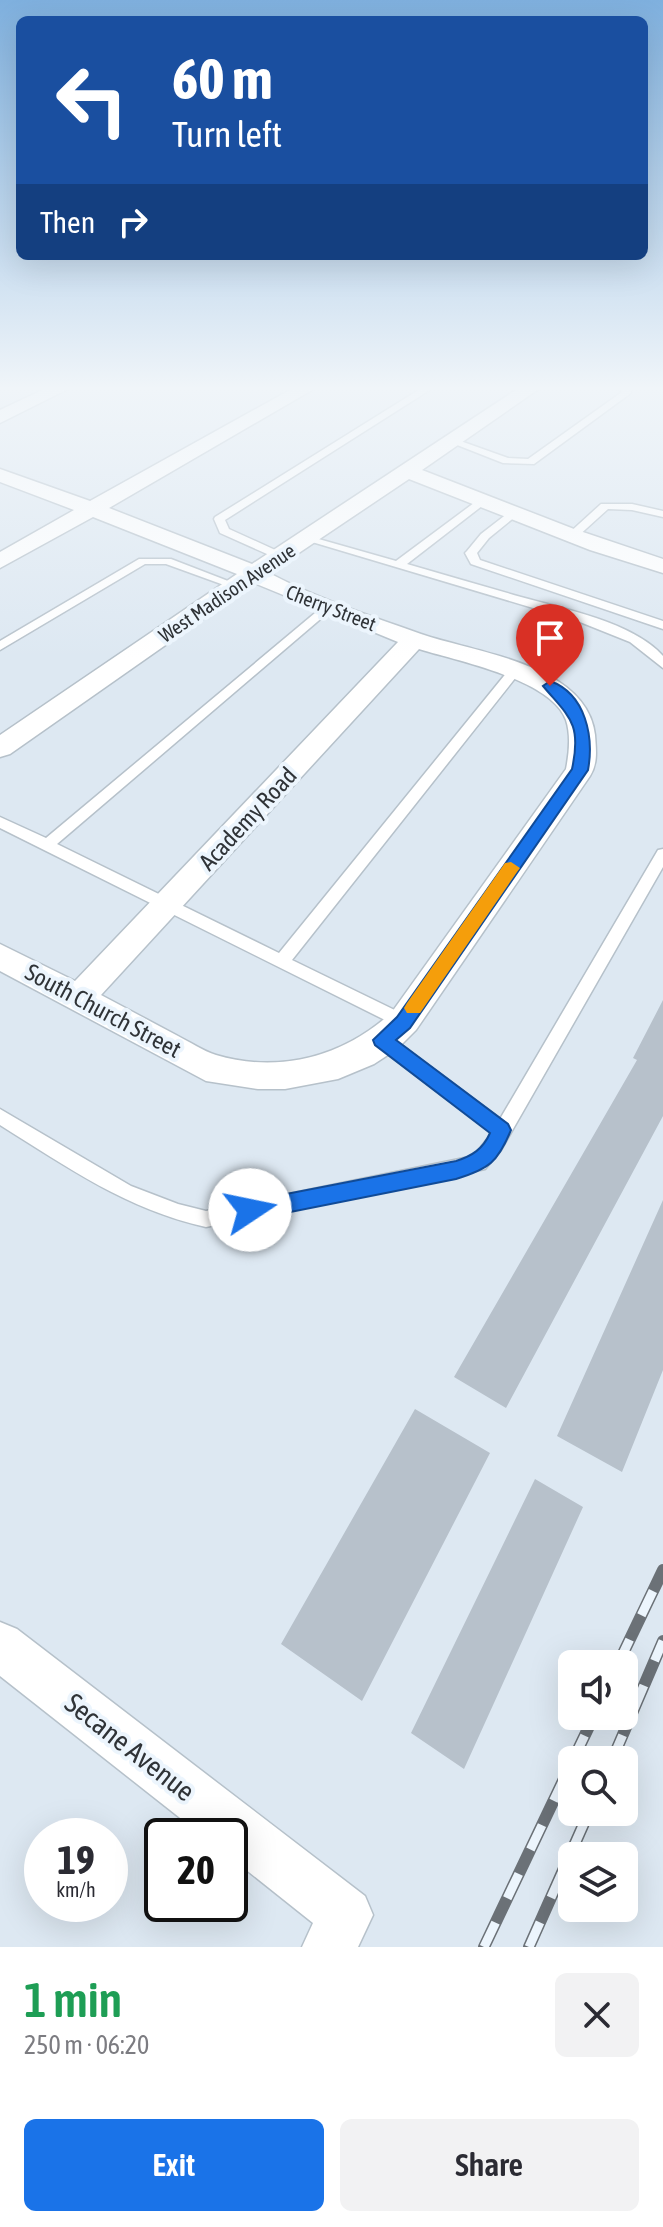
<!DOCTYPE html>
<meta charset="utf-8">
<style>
:root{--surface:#fff;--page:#f2f2f3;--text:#2b2b33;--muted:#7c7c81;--accent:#1a73e8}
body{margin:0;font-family:"Asap Condensed",sans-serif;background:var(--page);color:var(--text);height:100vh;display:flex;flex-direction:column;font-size:30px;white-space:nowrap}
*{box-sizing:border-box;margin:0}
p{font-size:26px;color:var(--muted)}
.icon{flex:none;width:44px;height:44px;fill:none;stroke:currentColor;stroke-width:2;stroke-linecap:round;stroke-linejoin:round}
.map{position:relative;height:1947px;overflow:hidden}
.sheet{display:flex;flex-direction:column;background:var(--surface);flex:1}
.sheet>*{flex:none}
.hud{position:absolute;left:16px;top:16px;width:632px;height:244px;border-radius:12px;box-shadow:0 8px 32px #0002;background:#1a4fa0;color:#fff;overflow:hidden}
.buttons{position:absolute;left:558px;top:1650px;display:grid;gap:16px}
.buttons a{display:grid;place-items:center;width:80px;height:80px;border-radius:12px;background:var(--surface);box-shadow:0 8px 32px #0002;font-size:40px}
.speed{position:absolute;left:24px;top:1818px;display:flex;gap:16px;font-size:40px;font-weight:700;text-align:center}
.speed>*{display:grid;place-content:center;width:104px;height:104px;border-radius:50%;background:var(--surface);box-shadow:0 8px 32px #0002;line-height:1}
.speed small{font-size:20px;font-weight:400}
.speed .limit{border:4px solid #111;border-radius:12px;background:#fff;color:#111}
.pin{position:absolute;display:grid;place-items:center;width:68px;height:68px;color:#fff;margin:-82px -34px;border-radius:50% 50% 50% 0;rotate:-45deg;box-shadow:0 0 8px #0007}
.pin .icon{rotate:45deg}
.me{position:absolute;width:88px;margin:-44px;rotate:79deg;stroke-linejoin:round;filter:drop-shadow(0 0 6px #0008)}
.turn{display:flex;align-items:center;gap:28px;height:168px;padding:0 24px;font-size:36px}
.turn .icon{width:104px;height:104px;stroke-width:2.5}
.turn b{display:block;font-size:56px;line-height:68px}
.then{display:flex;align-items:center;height:76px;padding:0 24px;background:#0003;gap:16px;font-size:30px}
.round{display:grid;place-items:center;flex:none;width:84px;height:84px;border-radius:12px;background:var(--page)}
.headline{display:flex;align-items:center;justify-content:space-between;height:136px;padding:0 24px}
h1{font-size:48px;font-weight:600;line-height:60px;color:#1e9e55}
.button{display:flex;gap:16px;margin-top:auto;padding:16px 24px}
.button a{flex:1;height:92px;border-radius:12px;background:var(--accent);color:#fff;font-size:32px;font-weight:600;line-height:92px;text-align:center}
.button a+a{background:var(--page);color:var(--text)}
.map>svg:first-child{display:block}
.building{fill:#b7c1cb}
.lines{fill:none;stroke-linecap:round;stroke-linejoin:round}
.service-casing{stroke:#b6c1ca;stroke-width:3}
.minor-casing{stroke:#b6c1ca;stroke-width:3}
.service{fill:#fff;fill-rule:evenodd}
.minor{fill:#fff;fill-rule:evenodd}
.rail-casing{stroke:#6b7177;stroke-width:12}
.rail{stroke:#ecf5fd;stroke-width:9;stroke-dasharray:27;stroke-linecap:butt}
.route{fill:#1a73e8;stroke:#114b97;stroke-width:2}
.slow{fill:#f59e0b}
.labels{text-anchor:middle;stroke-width:8;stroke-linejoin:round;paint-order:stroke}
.far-street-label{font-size:20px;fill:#2f3337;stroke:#ecf5fd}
.street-label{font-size:24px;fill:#2f3337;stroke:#ecf5fd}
.near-street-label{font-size:28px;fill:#2f3337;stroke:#ecf5fd}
</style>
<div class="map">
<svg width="663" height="1947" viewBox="0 0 663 1947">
<rect width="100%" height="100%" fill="#dde8f2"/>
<path class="building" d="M663 1000V1116L506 1408 454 1377 637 1060 633 1058Z
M663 1200V1370L622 1472 557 1436Z
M415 1409 490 1453 362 1701 281 1644Z
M535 1479 583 1507 464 1769 411 1733Z"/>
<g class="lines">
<defs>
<path id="service" d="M425 386H436L225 520 229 529 284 554V558H276L220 533 214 519 215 517Z
M615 386 630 388 631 393 534 464 503 463 447 441 452 438 508 458 528 459 622 392Z
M482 497 491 499 407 564C445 575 483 586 521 597 564 609 633 622 663 656V668L630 642 580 622 302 539 308 536 396 561Z
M601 504H632L663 511V517L632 510 608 509 576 538H568V534Z
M512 510 521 512 489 538 477 553 480 560 663 621V629L471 564 465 553 467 551 481 534Z
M139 559H171L241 586 235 589 166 564H145L0 650V641Z
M327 603 331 604V610L57 844 279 953 512 666H520V672L292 960 409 1017 411 1022 409 1027 403 1029 0 828V817L46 838Z
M663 849V867L501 1150 485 1169 206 1227C128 1210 67 1167 0 1125V1109L131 1186 178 1204 206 1211 474 1156 492 1133 376 1045 374 1040 376 1035H388L500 1119 658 850Z"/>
<path id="minor" d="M51 386H74L0 423V410Z
M297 386H319L109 508 252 564 522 386H543L422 470 574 529 663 559V573L590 550 409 479 269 573C316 598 371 616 421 634 476 653 587 664 595 735 596 750 598 763 590 776L416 1030 397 1049 374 1064 338 1079 285 1089H258L206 1081 0 971V944L75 981 398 642 254 583 10 754 0 757V735L237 574 93 517 0 568V552L74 510 0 482V469L90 501ZM419 649C457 661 551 679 566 720 571 735 569 754 566 769L392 1012C345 1056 280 1074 216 1055 203 1051 190 1042 178 1036 152 1022 127 1009 101 995Z
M0 1622 17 1629 365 1896 373 1915 358 1947H302L313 1923 230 1857V1836H203L0 1676Z"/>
</defs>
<use href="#service" class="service-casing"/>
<use href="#minor" class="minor-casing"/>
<use href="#service" class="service"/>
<use href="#minor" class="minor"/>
<defs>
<path id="rail" d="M618 1664 663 1570
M573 1760 594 1716
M612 1760 663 1641
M484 1947 572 1762
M529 1947 589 1812"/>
</defs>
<use href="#rail" class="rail-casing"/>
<use href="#rail" class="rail"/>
</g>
<linearGradient id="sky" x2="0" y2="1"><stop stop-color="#7fb0de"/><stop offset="0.59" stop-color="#f0f5f9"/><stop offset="1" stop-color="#f0f5f9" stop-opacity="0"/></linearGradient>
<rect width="663" height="658" fill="url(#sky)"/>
<path class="route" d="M550 681C586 694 594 737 588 770L410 1028 396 1040 508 1124 511 1130C498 1162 489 1169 456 1179L250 1220 242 1217 239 1210 242 1204 250 1201 456 1161C472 1156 483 1149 490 1133L375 1045 373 1040 397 1017 572 769C582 723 569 717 543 686Z"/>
<path class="slow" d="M511 862 520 868 517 872 420 1013H407L404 1008 407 1003 505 863Z"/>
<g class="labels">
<g class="far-street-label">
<text transform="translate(227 593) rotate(-34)" y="7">West Madison Avenue</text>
<text transform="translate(331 608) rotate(21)" y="7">Cherry Street</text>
</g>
<g class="street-label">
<text transform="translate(248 819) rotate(-47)" y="8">Academy Road</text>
<text transform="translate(103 1011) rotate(28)" y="8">South Church Street</text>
</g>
<g class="near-street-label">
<text transform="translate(130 1747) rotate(38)" y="10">Secane Avenue</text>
</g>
</g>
</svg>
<div class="buttons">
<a><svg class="icon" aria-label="sound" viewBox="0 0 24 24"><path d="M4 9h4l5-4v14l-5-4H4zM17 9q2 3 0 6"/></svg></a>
<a><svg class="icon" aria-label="search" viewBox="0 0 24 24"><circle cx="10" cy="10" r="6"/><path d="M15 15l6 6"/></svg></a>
<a><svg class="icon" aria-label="layers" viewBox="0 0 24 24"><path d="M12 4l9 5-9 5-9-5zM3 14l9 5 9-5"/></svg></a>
</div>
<div class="speed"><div>19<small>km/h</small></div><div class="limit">20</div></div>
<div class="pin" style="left:550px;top:686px;background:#d93025"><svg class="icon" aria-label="arrive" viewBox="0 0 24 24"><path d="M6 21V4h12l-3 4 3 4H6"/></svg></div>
<svg class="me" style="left:250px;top:1210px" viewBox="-20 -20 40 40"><circle r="19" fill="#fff"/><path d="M0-13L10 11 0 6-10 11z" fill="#1a73e8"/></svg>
<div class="hud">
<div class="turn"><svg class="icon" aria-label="left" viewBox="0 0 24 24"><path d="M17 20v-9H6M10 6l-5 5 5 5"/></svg><div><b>60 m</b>Turn left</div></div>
<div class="then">Then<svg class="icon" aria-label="right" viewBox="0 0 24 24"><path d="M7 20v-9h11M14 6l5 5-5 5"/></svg></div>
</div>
</div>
<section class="sheet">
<div class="headline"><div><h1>1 min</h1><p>250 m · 06:20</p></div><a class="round"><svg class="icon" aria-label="close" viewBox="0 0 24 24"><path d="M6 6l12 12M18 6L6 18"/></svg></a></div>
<div class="button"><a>Exit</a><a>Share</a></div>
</section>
